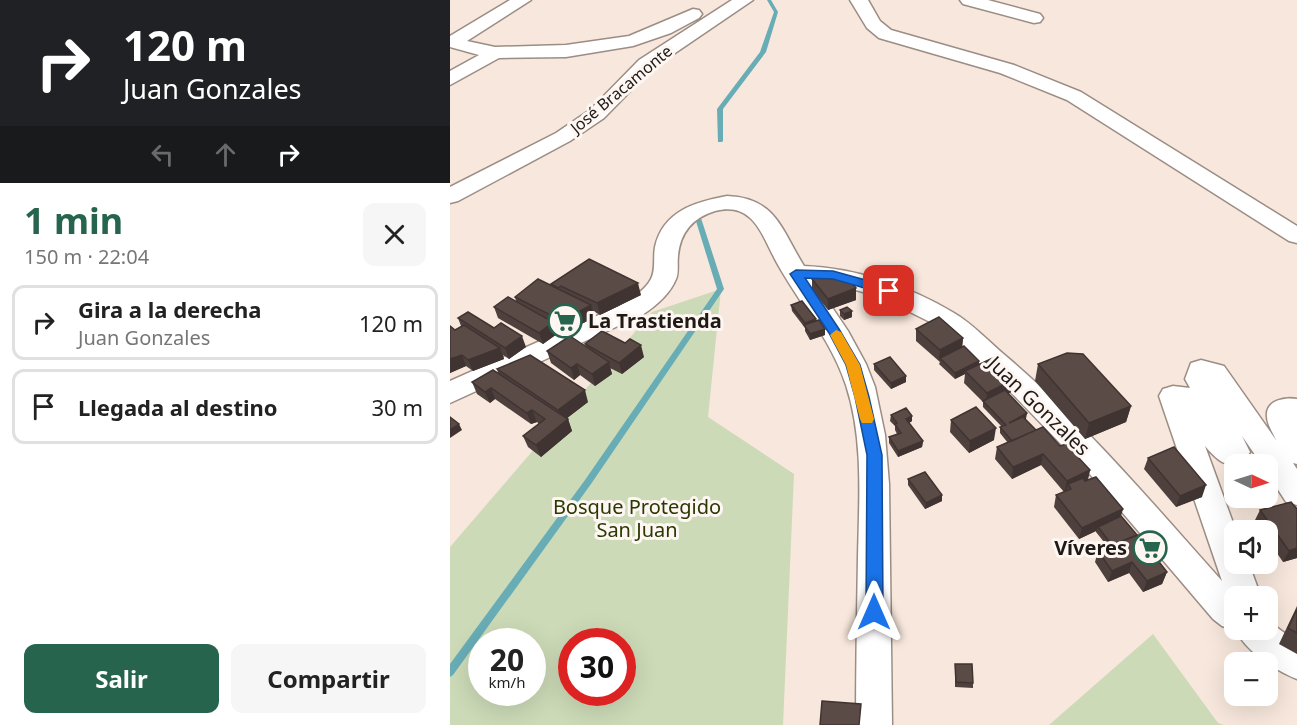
<!DOCTYPE html>
<html lang="es">
<meta charset="utf-8">
<style>
:root{--surface:#fff;--page:#f6f6f6;--text:#222;--muted:#767676;--line:#e0e0e0;--accent:#27644e}
body{margin:0;font-family:"Noto Sans",sans-serif;background:var(--page);color:var(--text);height:100vh;display:flex;flex-direction:column;font-size:22px;white-space:nowrap}
*{box-sizing:border-box;margin:0}
p{font-size:20px;color:var(--muted)}
.icon{flex:none;width:33px;height:33px;fill:none;stroke:currentColor;stroke-width:2;stroke-linecap:round;stroke-linejoin:round}
.map{position:relative;flex:1;overflow:hidden}
.panel{display:flex;flex-direction:column;background:var(--surface);width:450px}
.panel>*{flex:none}
.hud{background:#202124;color:#fff;overflow:hidden}
.needle{width:39px;rotate:94deg}
.fabs{position:absolute;left:774px;top:454px;display:grid;gap:12px}
.fabs a{display:grid;place-items:center;width:54px;height:54px;border-radius:12px;background:var(--surface);box-shadow:0 6px 24px #0002;font-size:30px}
.speed{position:absolute;left:18px;top:628px;display:flex;gap:12px;font-size:30px;font-weight:700;text-align:center}
.speed>*{display:grid;place-content:center;width:78px;height:78px;border-radius:50%;background:var(--surface);box-shadow:0 6px 24px #0002;line-height:1}
.speed small{font-size:15px;font-weight:400}
.speed .limit{border:9px solid #d22;background:#fff;color:#111}
.pin{position:absolute;display:grid;place-items:center;width:51px;height:51px;color:#fff;margin:-26px;border-radius:12px;box-shadow:0 3px 9px #0006}
.me{position:absolute;width:66px;margin:-33px;rotate:0deg;stroke-linejoin:round;filter:drop-shadow(0 0 4px #0008)}
.turn{display:flex;align-items:center;gap:21px;height:126px;padding:0 24px;font-size:27px}
.turn .icon{width:78px;height:78px;stroke-width:2.5}
.turn b{display:block;font-size:42px;line-height:51px}
.lanes{display:flex;align-items:center;height:57px;padding:0 24px;background:#0003;justify-content:center;gap:30px;direction:ltr}
.lanes .off{opacity:.35}
.round{display:grid;place-items:center;flex:none;width:63px;height:63px;border-radius:12px;background:var(--page)}
.head{display:flex;align-items:center;justify-content:space-between;height:102px;padding:0 24px}
h1{font-size:36px;font-weight:700;line-height:45px;color:var(--accent)}
.cta{display:flex;gap:12px;margin-top:auto;padding:12px 24px}
.cta a{flex:1;height:69px;border-radius:12px;background:var(--accent);color:#fff;font-size:24px;font-weight:700;line-height:69px;text-align:center}
.cta a+a{background:var(--page);color:var(--text)}
ul{padding:0;list-style:none}
li{display:flex;align-items:center;gap:18px;height:75px;margin:0 12px 9px;padding:0 12px;border:3px solid var(--line);border-radius:12px}
li div{flex:1}
li b{display:block;font-size:22px}
li em{font-style:normal}
main{display:flex;flex:1;min-height:0}
.map>svg:first-child{display:block}
.green{fill:#ccdab7;fill-rule:evenodd}
.lines{fill:none;stroke-linecap:round;stroke-linejoin:round}
.stream{fill:#68adb6;fill-rule:evenodd}
.minor-casing{stroke:#9c8d84;stroke-width:3}
.minor{fill:#fff;fill-rule:evenodd}
.wall{fill:#4e403d}
.shaded-wall{fill:#403432}
.building{fill:#5b4b47;stroke:#403432;stroke-width:1.5}
.route{fill:#1a73e8;stroke:#114b97;stroke-width:1.5}
.slow{fill:#f59e0b}
.labels{text-anchor:middle;stroke-width:6;stroke-linejoin:round;paint-order:stroke}
.far-street-label{font-size:16px;fill:#201a17;stroke:#fdf6f2}
.poi-label{font-size:20px;font-weight:bold;fill:#201a17;stroke:#fdf6f2;text-anchor:start}
.street-label{font-size:20px;fill:#201a17;stroke:#fdf6f2}
.park-label{font-size:20px;fill:#293900;stroke:#fdf6f2}
</style>
<main>
<section class="panel">
<div class="hud">
<div class="turn"><svg class="icon" aria-label="right" viewBox="0 0 24 24"><path d="M7 20v-9h11M14 6l5 5-5 5"/></svg><div><b>120 m</b>Juan Gonzales</div></div>
<div class="lanes"><svg class="icon off" aria-label="left" viewBox="0 0 24 24"><path d="M17 20v-9H6M10 6l-5 5 5 5"/></svg><svg class="icon off" aria-label="ahead" viewBox="0 0 24 24"><path d="M12 20V5M6 11l6-6 6 6"/></svg><svg class="icon" aria-label="right" viewBox="0 0 24 24"><path d="M7 20v-9h11M14 6l5 5-5 5"/></svg></div>
</div>
<div class="head"><div><h1>1 min</h1><p>150 m · 22:04</p></div><a class="round"><svg class="icon" aria-label="close" viewBox="0 0 24 24"><path d="M6 6l12 12M18 6L6 18"/></svg></a></div>
<ul>
<li><svg class="icon" aria-label="right" viewBox="0 0 24 24"><path d="M7 20v-9h11M14 6l5 5-5 5"/></svg><div><b>Gira a la derecha</b><p>Juan Gonzales</p></div><em>120 m</em></li>
<li><svg class="icon" aria-label="arrive" viewBox="0 0 24 24"><path d="M6 21V4h12l-3 4 3 4H6"/></svg><div><b>Llegada al destino</b></div><em>30 m</em></li>
</ul>
<div class="cta"><a>Salir</a><a>Compartir</a></div>
</section>
<div class="map">
<svg width="847" height="725" viewBox="0 0 847 725">
<rect width="100%" height="100%" fill="#f7e7dc"/>
<path class="green" d="M271 289 258 417 344 474 333 725H0V547L202 312ZM32 642H82V693H32ZM122 642H172V693H122Z
M703 634 768 723 774 725H599Z"/>
<g class="lines">
<path class="stream" d="M317 0H321L328 12 316 52 273 109V141L272 142H268L267 109 310 52 324 12Z
M248 216 251 218 274 289 141 484 3 675 0 677V664L135 480 267 289 245 218Z"/>
<defs>
<path id="minor" d="M60 0H81L17 41 45 47 116 45 179 36 243 9 249 10 252 14 249 18 221 33 183 46 116 57 49 58 0 85V71L29 55 0 47V36Z
M282 0H303L203 68 154 118 120 141 8 201 0 203V187L106 133 140 110 189 60Z
M400 0H418L430 21 441 30 564 65 631 92 847 226V243L839 241 617 100 550 73 429 38 417 28Z
M510 0H538L590 14 593 18 590 22 584 23 513 4Z
M277 196C326 198 331 229 354 266 406 268 459 286 504 313 523 324 540 343 557 357 636 424 703 504 772 581L709 396 713 389 723 386 740 388 735 379 741 363 751 360 774 366 826 440C823 433 817 424 817 417 815 400 835 397 847 399V464L843 463 847 469V505L836 502 818 474V465H812L792 436 800 452 793 463C776 469 767 460 755 446L786 531H784V564H799L811 597H784V630L772 626 763 619 638 472 555 386 488 326 430 297 382 283 365 282 398 331 416 364 425 387 435 435 439 484 442 725H406C406 669 407 613 408 557 409 500 414 440 396 385 381 340 350 304 327 263 312 236 304 201 265 211 242 218 230 233 228 256 227 264 229 272 226 279 220 294 206 306 192 315L0 403V381L169 306C180 299 195 291 201 279 206 270 203 257 205 247 213 211 245 202 277 196Z
M818 621 847 642V679C826 671 795 651 786 630H818Z"/>
</defs>
<use href="#minor" class="minor-casing"/>
<use href="#minor" class="minor"/>
</g>
<path class="wall" d="M362 279 406 300 378 310 362 290Z
M101 284 191 295 150 315 143 311 145 317 116 332 105 327 107 334 93 344 48 318 44 307 66 301 65 297 102 286Z
M341 305 366 321 375 329V335L360 340 355 331V328L342 311Z
M390 310 402 311V317L394 320 390 316Z
M8 318 76 347 59 359 53 355 54 359 23 371 16 366 0 373V326L5 330 11 326Z
M466 329 513 338 512 347 529 361V365L563 391 558 394 577 413 575 419 586 430 610 446 640 470 638 480 673 509 671 516 717 572 712 584 693 592 679 573 658 582 645 562 648 551 658 547 646 532V531L629 539 604 507 606 495 614 492 591 465 562 479 545 459 547 447 558 443 550 433V427H552L533 407V402L514 383 515 374 505 379 489 364 490 362 466 341Z
M135 344 194 357 172 374 160 368 162 374 145 386 130 375 124 380 101 363 97 351 136 347Z
M424 364 456 382 441 389 424 370Z
M588 364 681 406 676 422 635 439 585 381Z
M47 369 138 402 117 418 118 419 122 431 91 457 78 447 73 436 89 424 87 422 81 424 45 399 40 403 27 394 22 382 48 373Z
M441 415 462 416V421L459 423 473 441 472 447 448 457 439 443V437L447 434 445 430V426L440 421Z
M501 420 544 440 519 453 500 432Z
M698 458 752 497 726 507 694 469Z
M458 479 492 501 475 509 458 485Z
M847 509V558L833 562 818 540V531H811L804 522 810 510Z
M847 606V654L829 644Z
M505 664 523 683V688L505 687Z"/>
<path class="shaded-wall" d="M188 283 191 295 150 315 147 303Z
M406 288V300L378 310V299Z
M141 305 145 317 116 332 112 321Z
M402 311V317L394 320V314Z
M366 319V325L355 326V323Z
M103 322 107 334 93 344 89 333Z
M375 329V335L360 340V334Z
M72 336 76 347 59 359 55 348Z
M513 338 512 349 490 358 489 362 490 350Z
M191 345 194 357 172 374 169 363Z
M50 348 54 359 23 371 18 360Z
M12 355 16 366 0 373V359Z
M529 361V367L515 371V374L505 379V373Z
M159 362 162 374 145 386 142 374Z
M127 364 130 375 124 380 121 368Z
M456 376V382L441 389V383Z
M565 379 563 391 536 405 537 393Z
M41 388 45 399 40 403 35 392Z
M135 390 138 402 112 422 108 410Z
M681 406 676 422 635 439 639 423Z
M82 410 87 422 81 424 77 413Z
M577 413 576 419 558 429 559 423Z
M462 416V421L456 425V419Z
M118 419 122 431 91 457 86 445Z
M9 424 12 430 0 438V430Z
M546 428 544 440 519 453 520 441Z
M473 441 472 447 448 457V451Z
M593 454 591 465 562 479 563 467Z
M640 470 637 482 618 484 616 492 614 493 617 481Z
M756 485 752 497 726 507 730 496Z
M492 495V501L475 509 476 503Z
M673 509 669 520 648 527 646 531 629 539 632 528Z
M847 548V558L833 562 839 551Z
M682 562 679 573 658 582 662 571Z
M717 572 712 584 693 592 697 581Z"/>
<path class="building" d="M139 259 188 283 147 303 111 286 108 288 101 284Z
M367 274 398 278 406 288 378 299 362 279Z
M88 279 141 305 112 321 65 297Z
M58 297 103 322 89 333 44 307Z
M352 301 366 319 355 323 341 305Z
M397 307 402 311 394 314 390 310Z
M18 312 44 328 51 323 72 336 55 348 8 318Z
M489 317 513 338 490 350 466 329Z
M369 320 375 329 360 334 354 325Z
M14 325 50 348 18 360 12 355 0 359V326L5 330Z
M152 331 175 343 180 339 191 345 169 363 135 344Z
M120 336 159 362 142 374 127 364 121 368 97 351Z
M514 346 529 361 505 373 490 358Z
M617 353 633 354 681 406 639 423 588 364Z
M80 355 135 390 108 410 47 369Z
M440 357 456 376 441 383 424 364Z
M543 358 565 379 537 393 515 371Z
M43 370 118 419 86 445 73 436 95 419 82 410 77 413 41 388 35 392 22 382Z
M555 390 577 413 559 423 573 417 586 430 562 441 550 427 556 425 533 401Z
M526 407 546 428 520 441 501 420Z
M456 408 462 416 456 419 473 441 448 451 439 437 451 433 445 424 447 423 441 415Z
M0 417 9 424 0 430Z
M593 427 610 446 616 444 640 470 617 481 593 454 563 467 547 447Z
M724 447 756 485 730 496 698 458Z
M475 472 492 495 476 503 458 479Z
M646 477 673 509 632 528 606 495 621 489 618 484 633 478 635 481Z
M841 502 847 509V548L839 551 810 510Z
M671 516 687 535 662 545 648 527Z
M688 535 717 572 697 581 682 562 662 571 648 551Z
M847 609V633L838 628Z
M505 664H522L523 683 506 682Z
M372 701 411 704 409 725H370Z"/>
<path class="route" d="M346 270 383 271 444 288 446 291 439 295 383 279 355 278 389 329 410 365 419 397 432 455 433 612 430 618 424 620 418 618 416 612 417 455 405 397 396 365 379 333 340 274Z"/>
<path class="slow" d="M386 330 391 332 410 365 424 419 422 423H412L410 419 396 365 380 335Z"/>
<defs>
<symbol id="supermarket-ring" viewBox="-11 -11 22 22"><circle r="9.5" fill="#fdf6f2" stroke="#27644e" stroke-width="1.5"/><path d="M-6-5.5h2.5l.6 2H6L4.5 2H-2.5L-4.4-4H-6ZM-1.5 3.2a1.3 1.3 0 1 0 .1 0ZM3 3.2a1.3 1.3 0 1 0 .1 0Z" fill="#27644e"/></symbol>
</defs>
<g fill-rule="evenodd">
<use href="#supermarket-ring" x="96" y="302" width="38" height="38"/>
<use href="#supermarket-ring" x="681" y="529" width="38" height="38"/>
</g>
<g class="labels">
<g class="far-street-label">
<text transform="translate(171 89) rotate(-40)" y="6">José Bracamonte</text>
</g>
<g class="poi-label">
<text x="138" y="328">La Trastienda</text>
<text x="677" y="555" text-anchor="end">Víveres</text>
</g>
<g class="street-label">
<text transform="translate(589 406) rotate(44)" y="7">Juan Gonzales</text>
</g>
<g class="park-label">
<text x="187" y="514">Bosque Protegido<tspan x="187" dy="23">San Juan</tspan></text>
</g>
</g>
</svg>
<div class="fabs">
<a><svg class="needle" viewBox="-14 -14 28 28"><path d="M0-13l5 13h-10z" fill="#e53935"/><path d="M0 13l5-13h-10z" fill="#767676"/></svg></a>
<a><svg class="icon" aria-label="sound" viewBox="0 0 24 24"><path d="M4 9h4l5-4v14l-5-4H4zM17 9q2 3 0 6"/></svg></a>
<a>+</a>
<a>−</a>
</div>
<div class="speed"><div>20<small>km/h</small></div><div class="limit">30</div></div>
<div class="pin" style="left:439px;top:291px;background:#d93025"><svg class="icon" aria-label="arrive" viewBox="0 0 24 24"><path d="M6 21V4h12l-3 4 3 4H6"/></svg></div>
<svg class="me" style="left:424px;top:612px" viewBox="-20 -20 40 40"><path d="M0-17L14 15 0 8-14 15z" fill="#1a73e8" stroke="#fff" stroke-width="4"/></svg>
</div>
</main>
